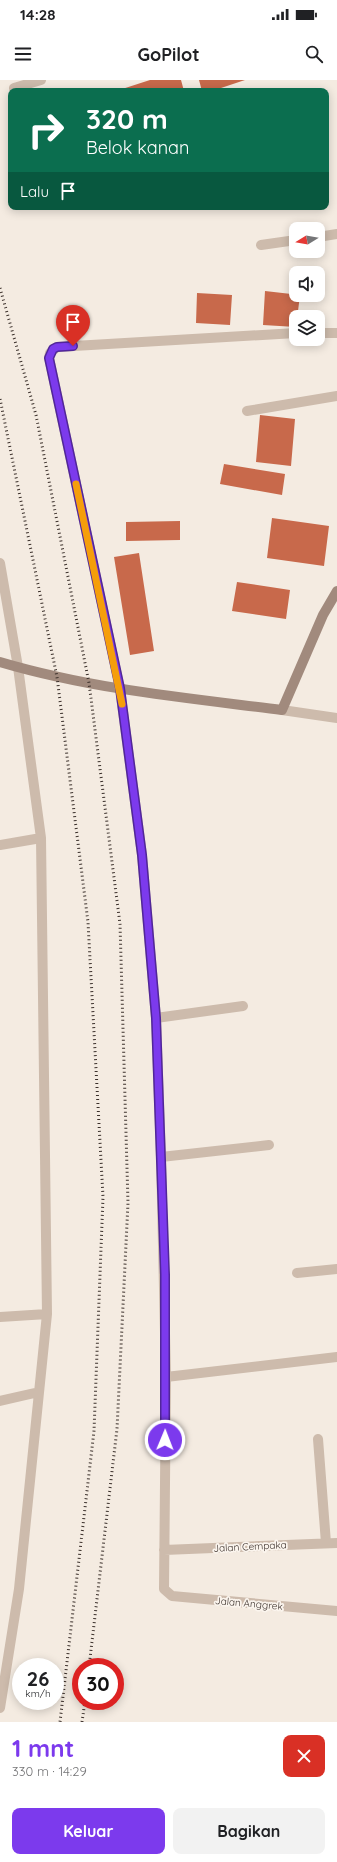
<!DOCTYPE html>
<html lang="id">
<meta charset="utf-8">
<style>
:root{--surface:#fff;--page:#f2f2f2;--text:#202124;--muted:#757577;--accent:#7c3aed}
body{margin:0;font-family:Quicksand,sans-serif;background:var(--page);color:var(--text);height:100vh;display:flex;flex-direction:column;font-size:15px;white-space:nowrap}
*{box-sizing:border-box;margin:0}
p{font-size:13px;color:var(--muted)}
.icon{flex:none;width:22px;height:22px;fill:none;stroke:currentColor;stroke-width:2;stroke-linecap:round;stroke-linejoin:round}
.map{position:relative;height:1642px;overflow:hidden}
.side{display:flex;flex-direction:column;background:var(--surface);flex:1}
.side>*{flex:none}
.banner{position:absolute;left:8px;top:8px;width:321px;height:122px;border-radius:8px;box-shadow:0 2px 10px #0003;background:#0b6e4f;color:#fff;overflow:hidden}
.needle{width:26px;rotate:259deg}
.tools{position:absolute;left:289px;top:142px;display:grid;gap:8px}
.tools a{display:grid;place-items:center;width:36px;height:36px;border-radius:8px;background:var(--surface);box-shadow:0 2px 10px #0003;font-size:20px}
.speed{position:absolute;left:12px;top:1578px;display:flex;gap:8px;font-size:20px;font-weight:700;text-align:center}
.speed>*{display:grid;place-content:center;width:52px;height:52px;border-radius:50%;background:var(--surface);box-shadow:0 2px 10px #0003;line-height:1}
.speed small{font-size:10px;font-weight:400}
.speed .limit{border:6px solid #d22;background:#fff;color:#111}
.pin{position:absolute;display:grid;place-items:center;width:34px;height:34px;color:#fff;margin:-41px -17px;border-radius:50% 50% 50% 0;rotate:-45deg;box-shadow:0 0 4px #0007}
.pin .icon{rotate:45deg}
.me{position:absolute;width:44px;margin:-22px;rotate:1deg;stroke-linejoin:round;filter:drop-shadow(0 0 3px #0008)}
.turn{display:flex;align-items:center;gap:14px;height:84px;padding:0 12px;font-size:18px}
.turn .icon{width:52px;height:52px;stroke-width:2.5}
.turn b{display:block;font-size:28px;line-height:34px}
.then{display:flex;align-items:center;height:38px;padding:0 12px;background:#0003;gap:8px;font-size:15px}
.round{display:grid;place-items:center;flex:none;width:42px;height:42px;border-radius:8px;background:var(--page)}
.summary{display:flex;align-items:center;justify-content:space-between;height:68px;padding:0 12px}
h1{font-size:24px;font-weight:800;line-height:30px;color:var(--accent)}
.primary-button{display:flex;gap:8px;margin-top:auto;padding:8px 12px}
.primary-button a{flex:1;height:46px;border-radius:8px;background:var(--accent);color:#fff;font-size:16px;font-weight:800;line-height:46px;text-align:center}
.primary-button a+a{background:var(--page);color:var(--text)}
.status{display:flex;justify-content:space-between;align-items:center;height:28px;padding:0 20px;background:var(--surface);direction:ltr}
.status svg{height:11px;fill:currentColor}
header{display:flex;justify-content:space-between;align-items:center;height:52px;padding:0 12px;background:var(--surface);font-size:18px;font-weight:800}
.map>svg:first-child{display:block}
.building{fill:#c8694b}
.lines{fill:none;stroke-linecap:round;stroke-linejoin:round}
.street{stroke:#cdbbac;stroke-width:10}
.secondary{stroke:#a18a7d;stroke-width:10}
.rail{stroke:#3b302b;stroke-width:3;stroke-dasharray:1 3;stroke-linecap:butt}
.route-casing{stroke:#51269a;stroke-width:10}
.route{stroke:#7c3aed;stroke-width:7}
.slow{stroke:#f59e0b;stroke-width:7}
.labels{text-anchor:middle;stroke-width:3.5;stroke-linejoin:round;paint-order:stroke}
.street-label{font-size:10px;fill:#3b302b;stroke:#fbf5ee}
</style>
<div class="status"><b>14:28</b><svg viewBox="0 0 49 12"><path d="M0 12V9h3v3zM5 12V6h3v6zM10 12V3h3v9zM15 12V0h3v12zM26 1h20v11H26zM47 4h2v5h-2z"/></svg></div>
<header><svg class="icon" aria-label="menu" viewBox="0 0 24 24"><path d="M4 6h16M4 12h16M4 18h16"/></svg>GoPilot<svg class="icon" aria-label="search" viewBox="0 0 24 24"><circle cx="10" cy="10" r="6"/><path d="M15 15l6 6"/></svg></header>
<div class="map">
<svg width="337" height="1642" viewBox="0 0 337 1642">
<rect width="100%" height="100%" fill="#f4ebe1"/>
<path class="building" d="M150 0H181L184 11H116Z
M199 0H245L212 11H202Z
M265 211 300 215 296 247 263 245Z
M197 213 232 215 230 245 196 243Z
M260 335 295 339 291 386 256 382Z
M224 384 285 394 282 415 220 404Z
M272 438 329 446 324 486 267 478Z
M180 441V460L126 461V442Z
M139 473 154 571 130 575 114 477Z
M237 502 290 510 286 539 232 531Z"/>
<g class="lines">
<path class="street" d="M14 8 41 0
M318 157 337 154
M261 165 296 160
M296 253 57 267 50 273 49 278 120 609 142 775 156 938 161 1077 166 1297 164 1509 172 1516 337 1531
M318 253H337
M247 331 337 316
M0 483 18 587 41 758 0 765
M282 630 337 638
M156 938 243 926
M161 1077 269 1065
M297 1193 337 1189
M0 1237 47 1234 41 758
M166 1297 337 1277
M0 1321 39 1312
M318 1359 326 1463
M164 1470 337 1463
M0 1628 19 1509 47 1234"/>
<path class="secondary" d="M0 582C91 609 187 618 282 630L323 535 337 511"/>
<path class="rail" d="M0 208 36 335 89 603 120 844 128 1123 117 1349 89 1587
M0 319 57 597 88 842 103 1117 94 1351 60 1642
M82 1642 85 1621"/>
</g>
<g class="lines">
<defs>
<path id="route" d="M73 266 57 267 53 269 49 278 120 608 142 775 156 938 165 1195V1360"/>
</defs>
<use href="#route" class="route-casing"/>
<use href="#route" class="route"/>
<path class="slow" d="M76 404 122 624"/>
</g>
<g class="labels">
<g class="street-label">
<text transform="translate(250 1466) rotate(-3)" y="4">Jalan Cempaka</text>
<text transform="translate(249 1523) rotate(5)" y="4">Jalan Anggrek</text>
</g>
</g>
</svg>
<div class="tools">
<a><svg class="needle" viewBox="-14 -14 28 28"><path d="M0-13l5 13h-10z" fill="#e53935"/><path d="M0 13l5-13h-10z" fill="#757577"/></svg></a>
<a><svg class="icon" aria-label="sound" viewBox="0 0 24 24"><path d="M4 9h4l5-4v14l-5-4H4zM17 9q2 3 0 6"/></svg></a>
<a><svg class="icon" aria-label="layers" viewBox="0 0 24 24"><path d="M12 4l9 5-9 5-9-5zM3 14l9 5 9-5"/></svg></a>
</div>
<div class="speed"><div>26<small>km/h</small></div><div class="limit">30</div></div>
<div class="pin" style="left:73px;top:266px;background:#d93025"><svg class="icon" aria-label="arrive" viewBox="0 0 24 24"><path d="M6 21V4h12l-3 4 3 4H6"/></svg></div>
<svg class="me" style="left:165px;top:1360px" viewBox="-20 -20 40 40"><circle r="17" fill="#7c3aed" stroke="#fff" stroke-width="3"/><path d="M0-11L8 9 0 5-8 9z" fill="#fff"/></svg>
<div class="banner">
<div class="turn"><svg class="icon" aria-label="right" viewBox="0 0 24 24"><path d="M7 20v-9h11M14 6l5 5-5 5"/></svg><div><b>320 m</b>Belok kanan</div></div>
<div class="then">Lalu<svg class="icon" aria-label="arrive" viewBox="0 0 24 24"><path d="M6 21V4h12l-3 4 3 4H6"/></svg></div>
</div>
</div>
<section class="side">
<div class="summary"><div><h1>1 mnt</h1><p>330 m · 14:29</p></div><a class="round" style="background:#d93025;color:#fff"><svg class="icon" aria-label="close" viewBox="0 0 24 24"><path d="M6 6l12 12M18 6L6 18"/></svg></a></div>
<div class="primary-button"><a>Keluar</a><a>Bagikan</a></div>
</section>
